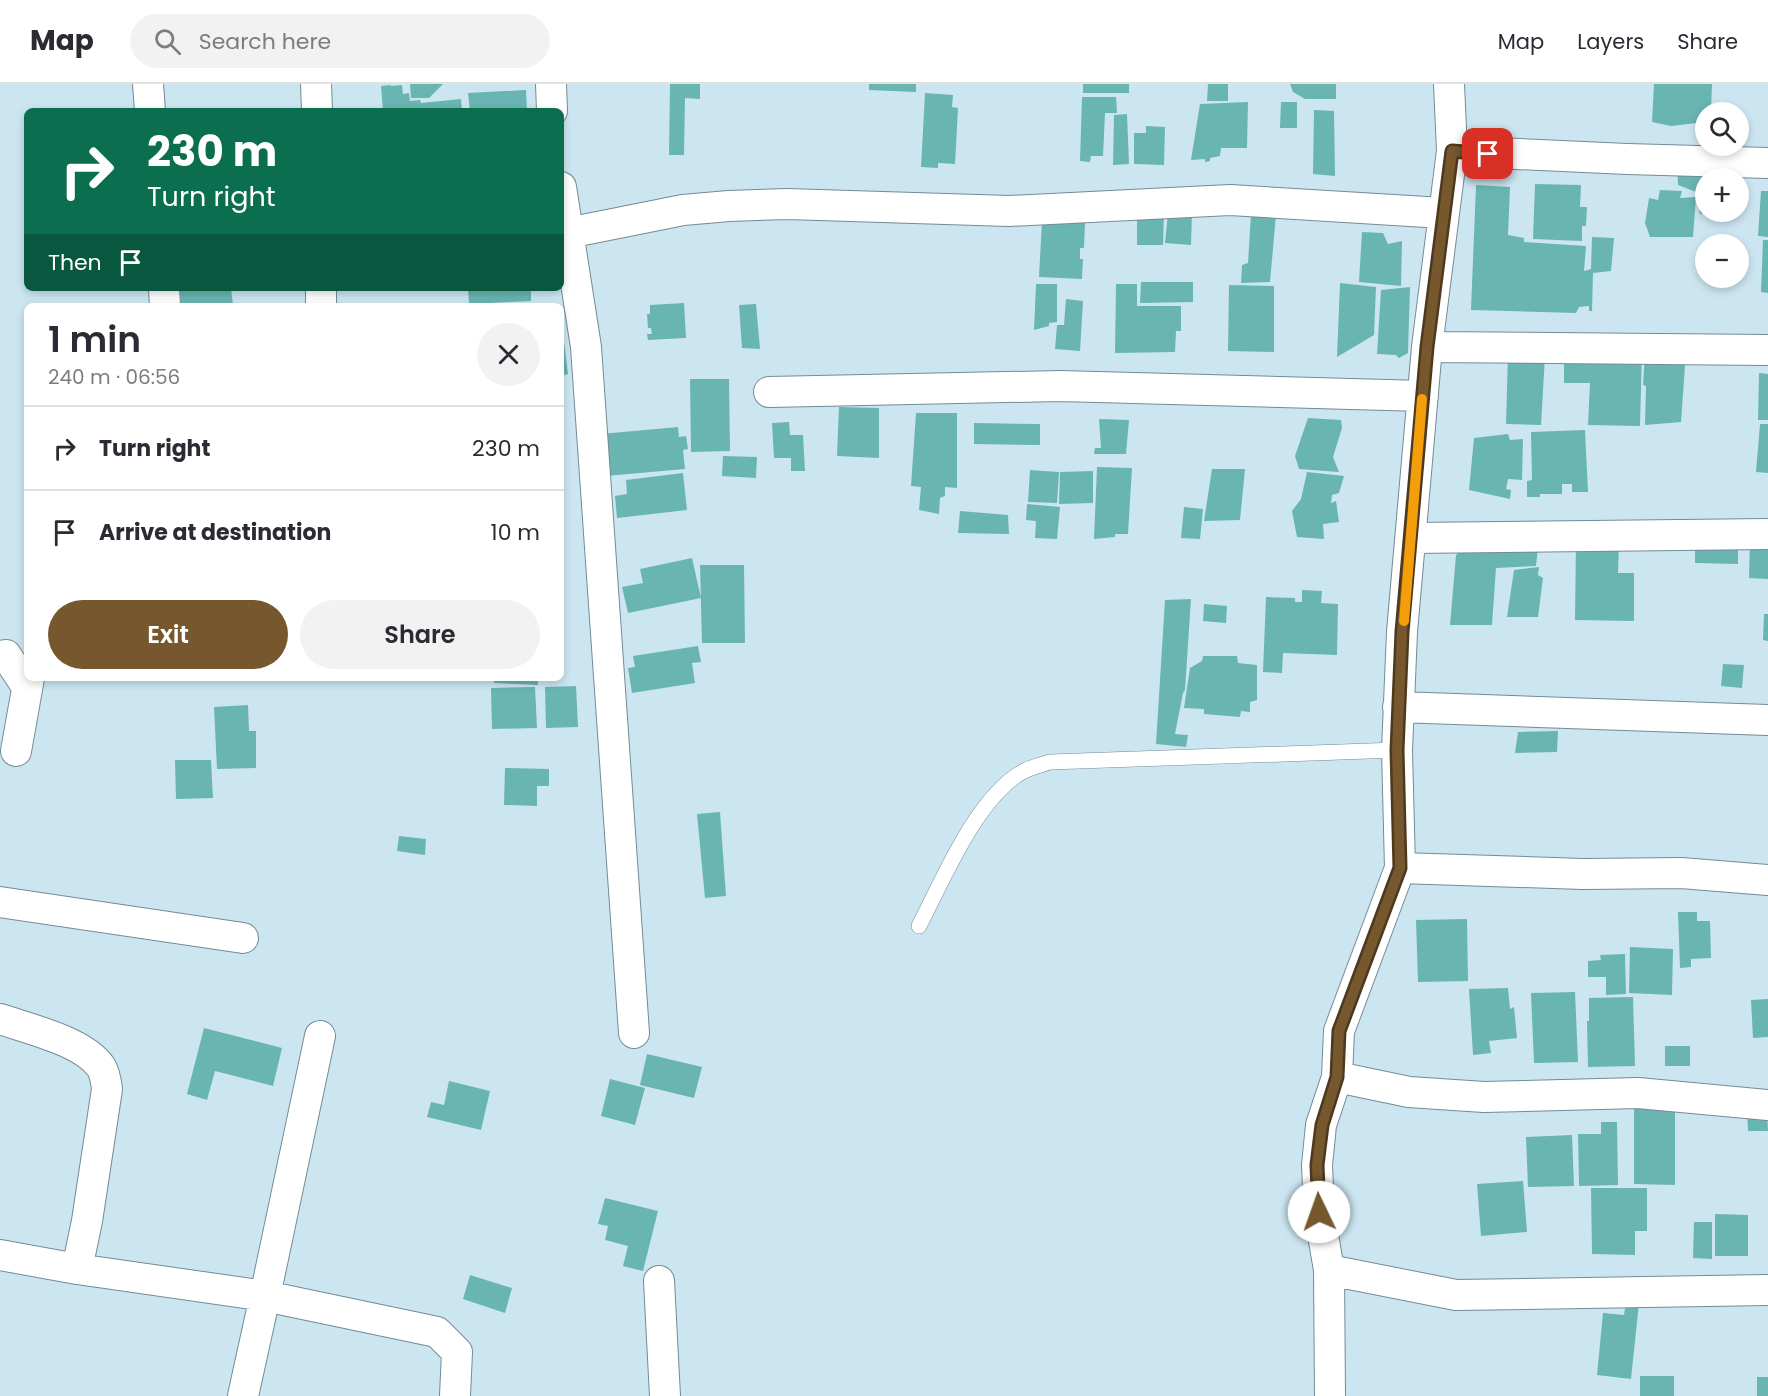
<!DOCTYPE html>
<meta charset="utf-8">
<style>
:root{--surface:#fff;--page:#f2f2f3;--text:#2b2b33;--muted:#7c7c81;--line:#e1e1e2;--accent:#77572d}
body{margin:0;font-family:Poppins,sans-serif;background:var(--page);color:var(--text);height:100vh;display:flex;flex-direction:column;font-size:22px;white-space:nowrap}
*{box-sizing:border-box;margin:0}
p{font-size:20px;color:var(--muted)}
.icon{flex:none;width:33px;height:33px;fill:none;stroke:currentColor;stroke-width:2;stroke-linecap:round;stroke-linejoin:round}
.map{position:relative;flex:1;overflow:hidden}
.panel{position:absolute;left:24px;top:219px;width:540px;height:378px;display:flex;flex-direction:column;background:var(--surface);border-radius:9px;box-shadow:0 3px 9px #0003}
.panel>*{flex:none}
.guide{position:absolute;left:24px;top:24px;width:540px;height:183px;border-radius:9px;box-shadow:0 3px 9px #0003;background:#0b6e4f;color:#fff;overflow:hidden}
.tools{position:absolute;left:1695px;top:18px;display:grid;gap:12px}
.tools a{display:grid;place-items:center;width:54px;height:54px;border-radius:50%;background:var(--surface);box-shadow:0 3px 9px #0003;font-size:30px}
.pin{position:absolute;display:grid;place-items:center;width:51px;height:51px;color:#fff;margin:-26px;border-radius:12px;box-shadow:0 3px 9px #0006}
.me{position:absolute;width:66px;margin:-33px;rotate:357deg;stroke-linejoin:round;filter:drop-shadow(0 0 4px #0008)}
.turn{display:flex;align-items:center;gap:21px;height:126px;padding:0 24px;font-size:27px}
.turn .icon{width:78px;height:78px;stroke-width:2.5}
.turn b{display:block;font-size:42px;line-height:51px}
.then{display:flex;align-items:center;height:57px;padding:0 24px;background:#0003;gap:12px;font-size:22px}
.round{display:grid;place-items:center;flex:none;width:63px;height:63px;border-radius:32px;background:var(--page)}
.head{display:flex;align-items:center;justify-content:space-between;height:102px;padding:0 24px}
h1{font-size:36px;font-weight:600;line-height:45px}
.primary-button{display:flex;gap:12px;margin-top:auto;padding:12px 24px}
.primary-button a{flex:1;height:69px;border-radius:36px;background:var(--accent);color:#fff;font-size:24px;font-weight:600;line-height:69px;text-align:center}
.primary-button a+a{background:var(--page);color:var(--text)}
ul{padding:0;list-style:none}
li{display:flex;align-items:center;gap:18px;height:84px;padding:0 24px;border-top:2px solid var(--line)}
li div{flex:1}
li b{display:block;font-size:22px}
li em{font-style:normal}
header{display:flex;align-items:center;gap:36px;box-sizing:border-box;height:84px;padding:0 30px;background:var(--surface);border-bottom:2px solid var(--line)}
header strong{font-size:28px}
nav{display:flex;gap:33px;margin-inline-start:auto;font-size:21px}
.search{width:420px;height:54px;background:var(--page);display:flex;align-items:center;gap:15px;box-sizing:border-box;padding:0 21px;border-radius:33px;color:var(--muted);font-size:22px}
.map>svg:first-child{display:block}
.building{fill:#69b5b2}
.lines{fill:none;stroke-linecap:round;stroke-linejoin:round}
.lane-casing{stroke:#738b95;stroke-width:16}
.street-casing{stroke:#738b95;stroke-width:32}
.lane{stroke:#fff;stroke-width:15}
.street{stroke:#fff;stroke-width:30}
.route-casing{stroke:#4d391d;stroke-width:15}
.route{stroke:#77572d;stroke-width:10}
.slow{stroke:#f59e0b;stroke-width:10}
</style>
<header>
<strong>Map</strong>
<div class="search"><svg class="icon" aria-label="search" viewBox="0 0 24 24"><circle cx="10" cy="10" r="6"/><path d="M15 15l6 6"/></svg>Search here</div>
<nav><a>Map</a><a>Layers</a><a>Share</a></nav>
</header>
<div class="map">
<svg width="1768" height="1312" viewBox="0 0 1768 1312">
<rect width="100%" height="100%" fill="#cce6f1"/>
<path class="building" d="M410 0H443L429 14H411Z
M670 0H700V15L685 14 684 71H669Z
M869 0H916V8L869 6Z
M1083 0H1129V9H1083Z
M1208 0H1228V17H1207Z
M1290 0H1336V15H1305L1293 8Z
M1654 0H1712L1711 28H1706V38L1671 42 1652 38Z
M391 1V2L402 1 403 10 409 9 410 17 420 16 421 19 461 15 462 27H383L381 2Z
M526 6 527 27H470L468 9Z
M925 9 953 11 952 23 958 24 955 80 938 79V84L921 83Z
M1082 13H1116L1117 29H1105L1103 72H1091L1090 78 1080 77Z
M1248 18 1247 64H1221L1220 72 1210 74V77L1205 78V75L1191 76 1200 20Z
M1281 18H1297V44H1280Z
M1314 26 1334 27 1335 92 1313 90Z
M1127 30 1129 80 1113 81 1114 31Z
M1146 42 1165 43 1164 81 1134 80V49H1146Z
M1677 80 1706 83V128L1707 130H1700L1696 108 1678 101Z
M1535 100 1581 101 1580 123H1587L1586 142H1582V157L1533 155Z
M1476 101 1510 103 1508 151 1524 154V158L1586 162 1584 187 1591 185 1592 153 1614 154 1611 187 1593 189 1592 227H1589V222L1579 223 1576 229 1471 226Z
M1660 106 1682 107 1680 114 1696 113 1693 153H1650L1645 139 1649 114 1658 116Z
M1761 107H1768V153L1758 152Z
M1137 129H1164L1163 161H1137Z
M1168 129H1192L1191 161 1165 159Z
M1251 130 1276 131 1270 198 1241 199 1242 181 1248 179Z
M1042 137 1085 139 1084 164H1080V175H1083L1082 195 1039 193Z
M1362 148 1383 149 1388 160 1402 157 1401 202 1359 198Z
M1763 156H1768V209L1761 208Z
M1141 198H1193V218L1140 219Z
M1340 199 1376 203 1374 251 1337 273Z
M1036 200H1057V238L1049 239V242L1034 246Z
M1116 200H1137V222H1181V247H1176L1175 268 1115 269Z
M1229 201 1274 202V268L1228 267Z
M1410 203 1408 269 1399 274 1396 271 1377 270 1381 206Z
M205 204H231L233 221 181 222 180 206Z
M468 204H531V217L469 220Z
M1066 215 1083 217 1080 267 1055 265 1057 241H1064Z
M684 219 686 254 648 256 647 250H652L651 244H648L647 230H650V221Z
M756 220 760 265 742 264 739 221Z
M564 258 568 290 561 292V259Z
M1642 267 1640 342 1588 341 1590 299H1564V270Z
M1645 268H1686L1681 338 1645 341 1646 302 1643 301Z
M1508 271 1545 272 1541 341 1506 340Z
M1759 289 1768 290V336H1758Z
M690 295H729L730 367 691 368Z
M839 323 879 324V374L837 372Z
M916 329H957V404L945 403V412L940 414 939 430 919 426 921 403 911 402Z
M1308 334 1341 336 1342 344 1333 373 1339 388 1299 385 1295 372Z
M1099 335 1129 336 1126 370H1094L1095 364H1101Z
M789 338 790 351H803L805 387H791V374H774L772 339Z
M974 339 1040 340V361L974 360Z
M1760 340H1768V389L1756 388Z
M678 343 679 353 686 352 688 365 683 366 685 385 606 392 601 350Z
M1585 346 1588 408H1572V400H1562V410H1540V413H1527V397L1532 396 1531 348Z
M1508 350 1510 356 1523 355 1522 396 1508 395 1506 405 1511 406 1510 415 1469 406 1474 354Z
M723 372 757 373 756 394 722 392Z
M1097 383 1132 384 1128 450H1115V453L1094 455Z
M1212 385H1245L1240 436 1204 437Z
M1030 386 1059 388 1057 419 1028 418Z
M1093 387V419L1059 420 1060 388Z
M1307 388 1344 392 1339 409 1332 411 1331 419 1336 417 1339 438 1323 440 1324 455 1297 453 1292 427 1301 415Z
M683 389 687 426 617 434 615 412 627 410 626 396Z
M1027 420 1060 423 1057 455 1035 454 1036 437 1026 436Z
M1184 423 1203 425 1200 455 1181 454Z
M960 427 1008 431 1009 450 958 449Z
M1750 455 1768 456V495L1749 494Z
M1576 458 1619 459 1618 489H1634V537L1575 536Z
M1695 458H1738V480L1695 479Z
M1468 461 1538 463 1536 482 1496 484 1492 541H1450L1456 471Z
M692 474 701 514 628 529 622 503 643 499 640 485Z
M700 481H744L745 559H702Z
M1539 483 1538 491 1543 494 1538 533H1507L1514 486Z
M1302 506 1322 507 1321 519 1338 520 1337 571 1283 569 1282 589 1263 588 1266 513 1295 514V518H1302Z
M1191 515 1185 606 1183 609 1175 650 1188 651 1186 663 1156 660 1165 516Z
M1204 520 1227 522 1226 539 1203 537Z
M1764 530H1768V557L1763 556Z
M698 562 701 578 692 579 695 599 632 609 628 584 635 583 633 572Z
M1203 572H1237L1238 579 1257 581V616L1250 618V628L1241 627 1240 633 1204 630V625L1184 624 1190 584 1202 577Z
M1723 580 1744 581 1742 604 1721 602Z
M495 594H538V601L494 599Z
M576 602 578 643 546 644 545 603Z
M535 603 537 644 492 645 491 604Z
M248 621 249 647H256V684L217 685 214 623Z
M1558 647 1557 668 1515 669 1518 648Z
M175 676H211L213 714 176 715Z
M505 684 549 685V702H537V722L504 721Z
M720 728 726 812 705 814 697 730Z
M399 752 426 755 425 771 397 767Z
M1678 828H1697V837H1710L1711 874 1691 875V883L1680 884Z
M1467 835 1468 897 1418 898 1416 836Z
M1630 863 1673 865 1672 911 1629 909Z
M1625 870 1626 910 1606 911V893H1588V877L1601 876 1600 871Z
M1508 904 1510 925 1514 923 1517 954 1489 957 1491 969 1473 971 1469 905Z
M1575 908 1578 978 1534 979 1531 909Z
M1633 913 1635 982 1588 983 1587 937H1589V914Z
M1768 915V953L1753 954 1751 916Z
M204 944 282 964 273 1002 215 987 207 1016 187 1010Z
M1665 962H1690V982H1665Z
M647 970 702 983 694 1014 640 1001Z
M610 995 645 1004 635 1041 601 1032Z
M449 997 490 1007 481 1046 427 1033 431 1018 444 1021Z
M1634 1024 1675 1025V1101L1634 1100Z
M1747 1027H1767L1768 1047H1748Z
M1601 1038H1617L1618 1101 1579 1102 1578 1050H1601Z
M1572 1051 1574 1102 1528 1103 1526 1053Z
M1523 1097 1527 1148 1481 1152 1477 1100Z
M1591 1104H1647V1147H1635V1171L1592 1170Z
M605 1114 658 1127 643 1187 623 1182 628 1162 605 1156 608 1142 598 1140Z
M1715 1130 1748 1131V1172H1715Z
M1694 1138H1712V1175L1693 1174Z
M470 1191 512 1204 505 1229 463 1215Z
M1626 1217 1639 1219 1631 1295 1597 1291 1603 1229 1624 1231Z
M1640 1292H1674V1312H1640Z
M1757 1293H1768V1312H1757Z"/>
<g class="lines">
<defs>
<path id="lane" d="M919 842C943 796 977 712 1024 687 1032 683 1041 681 1050 678L1397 666"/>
<path id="street" d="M148 0 150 27
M316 0 317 27
M551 0 552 27
M1452 67 1627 75 1768 79
M561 103 586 263 634 949
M568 149 683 126 729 122 787 120 1009 127 1230 116 1443 129
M164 204 165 222
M321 204V222
M1427 263 1768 266
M769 308 1060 302 1423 312
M1411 454 1768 450
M0 572 6 571 27 603
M1398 623 1768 636
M16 667 29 594
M1400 784 1583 790 1681 789 1768 796
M0 818 243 854
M0 935C29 945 83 957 101 983 105 989 106 998 107 1005L87 1137 77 1185 265 1212 243 1312
M320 952 265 1212 437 1248 457 1268 455 1312
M1337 993 1409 1008 1484 1013 1638 1009 1768 1021
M0 1171 77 1185
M1329 1186 1456 1211 1768 1206
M659 1197 665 1312
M1330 1312 1329 1186 1319 1128 1317 1081 1321 1041 1337 993 1339 947 1400 784 1397 666 1402 548 1427 263 1452 67 1449 0"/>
</defs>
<use href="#lane" class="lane-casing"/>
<use href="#street" class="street-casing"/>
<use href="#lane" class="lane"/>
<use href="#street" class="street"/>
</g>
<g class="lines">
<defs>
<path id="route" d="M1319 1128 1317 1081 1322 1041 1337 993 1339 947 1400 784 1397 666 1402 548 1427 263 1452 67 1488 70"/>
</defs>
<use href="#route" class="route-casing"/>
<use href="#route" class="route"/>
<path class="slow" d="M1404 537 1422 315"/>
</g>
</svg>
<div class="tools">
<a><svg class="icon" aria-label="search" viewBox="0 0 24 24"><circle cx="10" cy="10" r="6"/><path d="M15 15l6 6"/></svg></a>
<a>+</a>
<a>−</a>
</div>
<div class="pin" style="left:1488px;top:70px;background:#d93025"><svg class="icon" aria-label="arrive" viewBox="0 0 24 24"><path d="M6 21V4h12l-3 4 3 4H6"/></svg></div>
<svg class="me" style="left:1319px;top:1128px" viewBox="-20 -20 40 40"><circle r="19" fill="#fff"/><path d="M0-13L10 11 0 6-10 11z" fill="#77572d"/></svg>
<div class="guide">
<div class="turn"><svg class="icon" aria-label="right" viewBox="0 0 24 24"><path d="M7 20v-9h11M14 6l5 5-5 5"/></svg><div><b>230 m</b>Turn right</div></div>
<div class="then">Then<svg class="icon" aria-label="arrive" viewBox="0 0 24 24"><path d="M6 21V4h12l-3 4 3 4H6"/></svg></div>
</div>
<section class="panel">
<div class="head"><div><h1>1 min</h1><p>240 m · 06:56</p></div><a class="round"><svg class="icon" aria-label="close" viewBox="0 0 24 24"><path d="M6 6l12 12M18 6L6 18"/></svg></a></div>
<ul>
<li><svg class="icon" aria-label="right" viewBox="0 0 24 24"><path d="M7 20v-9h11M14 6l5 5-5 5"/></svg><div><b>Turn right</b></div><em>230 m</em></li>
<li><svg class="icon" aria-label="arrive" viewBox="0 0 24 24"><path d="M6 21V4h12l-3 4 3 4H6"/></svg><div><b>Arrive at destination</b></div><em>10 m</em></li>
</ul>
<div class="primary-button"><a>Exit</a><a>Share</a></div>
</section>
</div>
